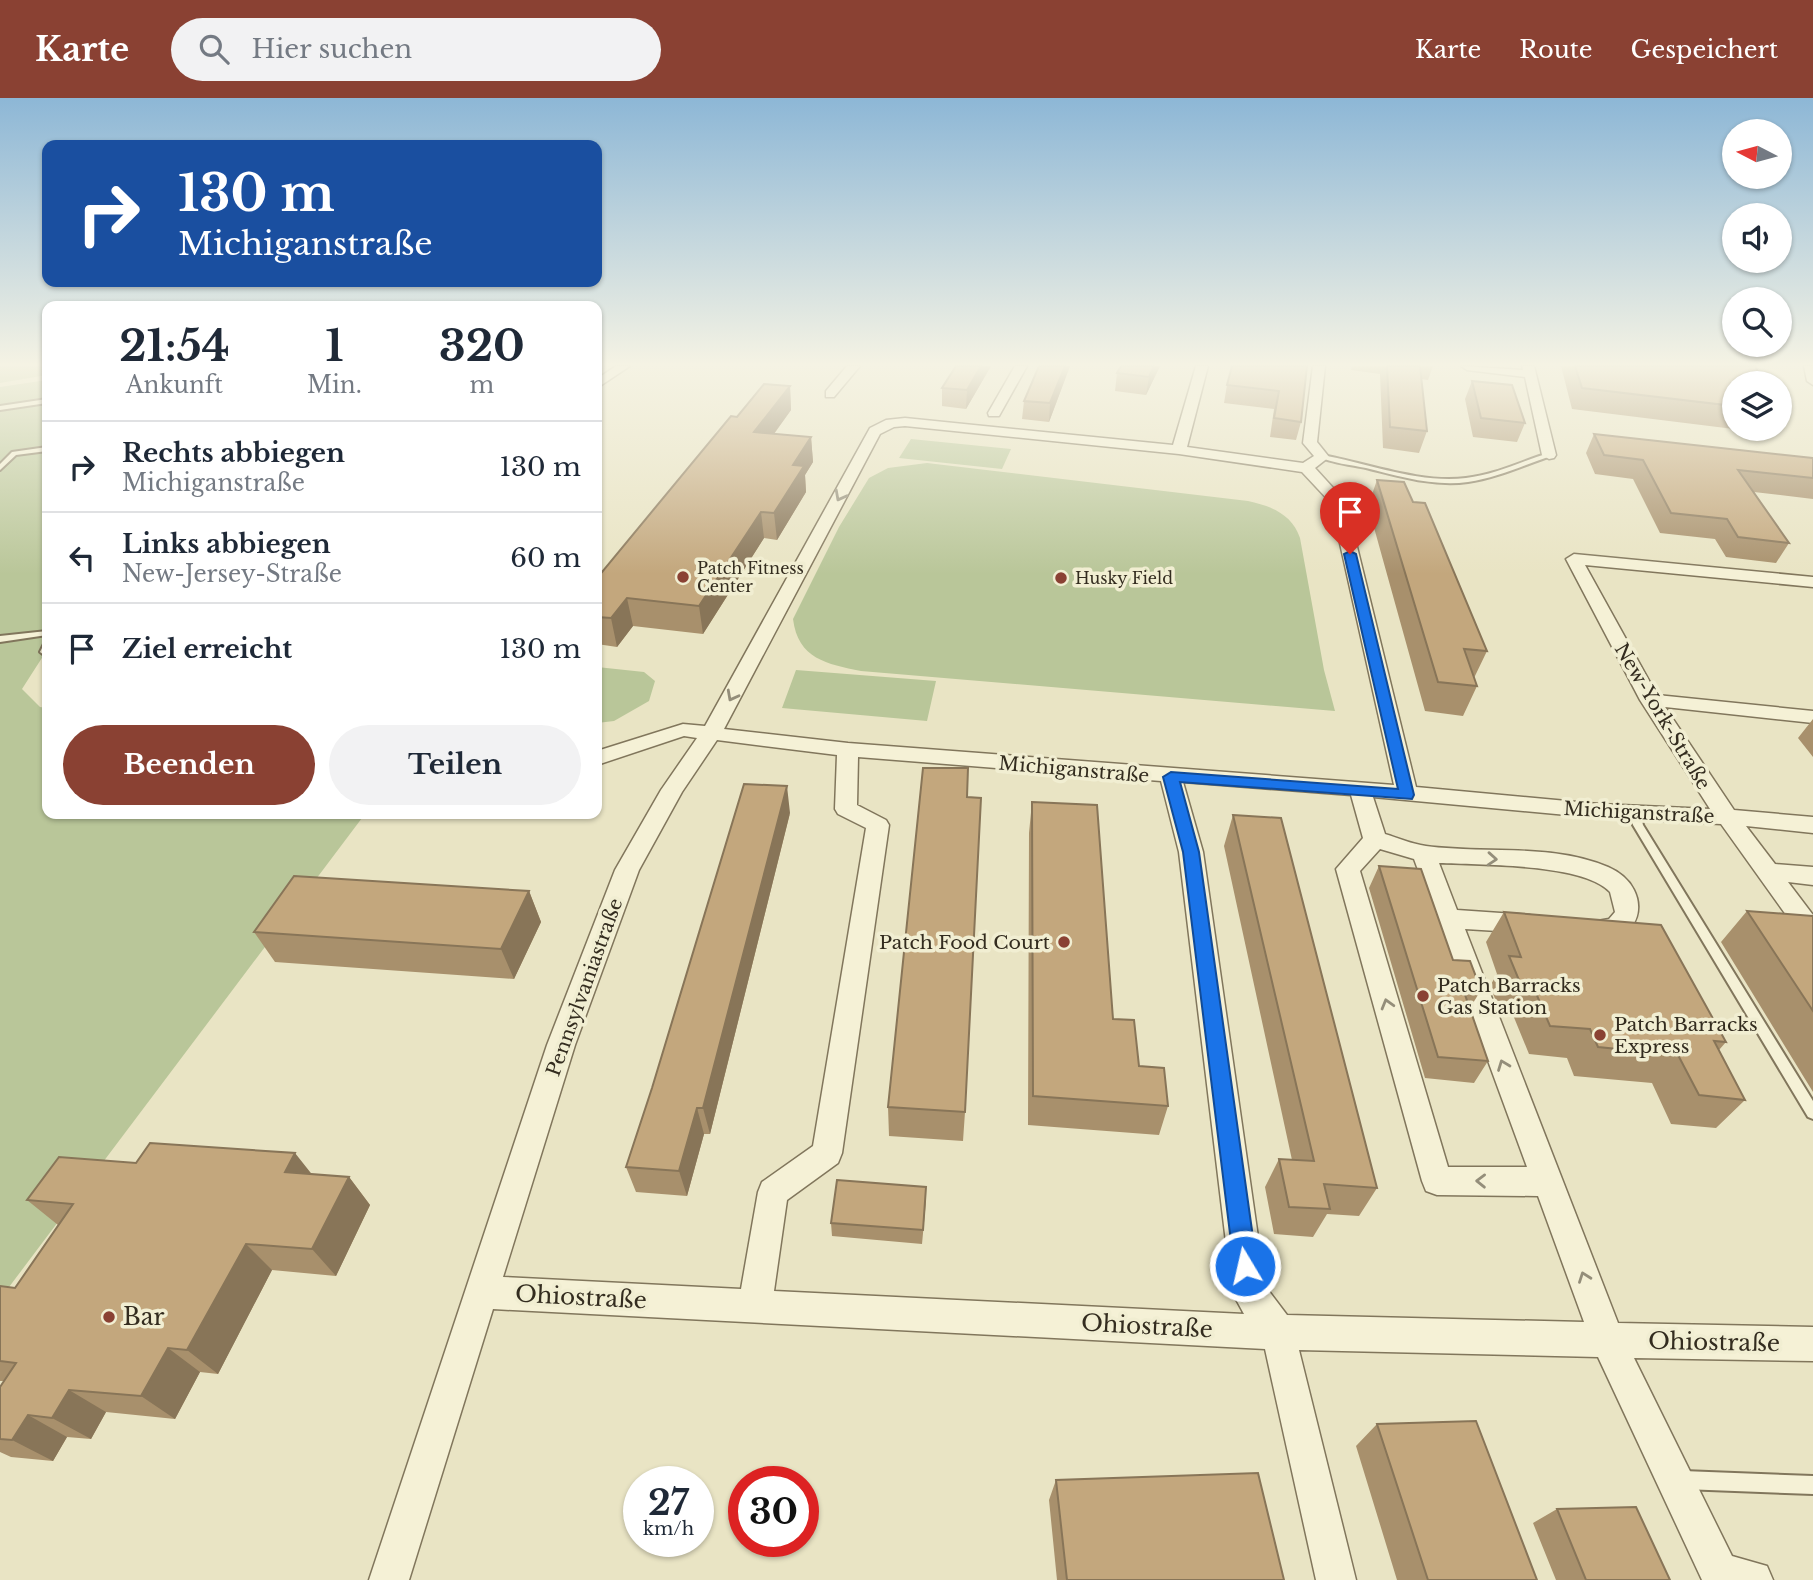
<!DOCTYPE html>
<html lang="de">
<meta charset="utf-8">
<style>
:root{--surface:#fff;--page:#f2f2f3;--text:#1f2937;--muted:#747a83;--line:#e0e1e3;--accent:#8a4133}
body{margin:0;font-family:"Libre Baskerville",serif;background:var(--page);color:var(--text);height:100vh;display:flex;flex-direction:column;font-size:26px;white-space:nowrap}
*{box-sizing:border-box;margin:0}
p{font-size:23px;color:var(--muted)}
.icon{flex:none;width:38px;height:38px;fill:none;stroke:currentColor;stroke-width:2;stroke-linecap:round;stroke-linejoin:round}
.map{position:relative;flex:1;overflow:hidden}
.panel{position:absolute;left:42px;top:203px;width:560px;height:518px;display:flex;flex-direction:column;background:var(--surface);border-radius:14px;box-shadow:0 2px 5px #0004}
.panel>*{flex:none}
.top-card{position:absolute;left:42px;top:42px;width:560px;height:147px;border-radius:14px;box-shadow:0 2px 5px #0004;background:#1a4fa0;color:#fff;overflow:hidden}
.needle{width:46px;rotate:276deg}
.buttons{position:absolute;left:1722px;top:21px;display:grid;gap:14px}
.buttons a{display:grid;place-items:center;width:70px;height:70px;border-radius:50%;background:var(--surface);box-shadow:0 2px 5px #0004;font-size:35px}
.speed{position:absolute;left:623px;top:1368px;display:flex;gap:14px;font-size:35px;font-weight:700;text-align:center}
.speed>*{display:grid;place-content:center;width:91px;height:91px;border-radius:50%;background:var(--surface);box-shadow:0 2px 5px #0004;line-height:1}
.speed small{font-size:18px;font-weight:400}
.speed .limit{border:10px solid #d22;background:#fff;color:#111}
.pin{position:absolute;display:grid;place-items:center;width:60px;height:60px;color:#fff;margin:-72px -30px;border-radius:50% 50% 50% 0;rotate:-45deg;box-shadow:0 0 7px #0007}
.pin .icon{rotate:45deg}
.me{position:absolute;width:77px;margin:-38px;rotate:351deg;stroke-linejoin:round;filter:drop-shadow(0 0 5px #0008)}
.turn{display:flex;align-items:center;gap:24px;height:147px;padding:0 21px;font-size:32px}
.turn .icon{width:91px;height:91px;stroke-width:2.5}
.turn b{display:block;font-size:49px;line-height:60px}
.eta{display:flex;justify-content:space-evenly;align-items:center;height:119px;text-align:center}
.eta b{font-size:42px;font-weight:800;line-height:49px}
.cta{display:flex;gap:14px;margin-top:auto;padding:14px 21px}
.cta a{flex:1;height:80px;border-radius:42px;background:var(--accent);color:#fff;font-size:28px;font-weight:800;line-height:80px;text-align:center}
.cta a+a{background:var(--page);color:var(--text)}
ul{padding:0;list-style:none}
li{display:flex;align-items:center;gap:21px;height:91px;padding:0 21px;border-top:2px solid var(--line)}
li div{flex:1}
li b{display:block;font-size:26px}
li em{font-style:normal}
header{display:flex;align-items:center;gap:42px;box-sizing:border-box;height:98px;padding:0 35px;background:var(--accent);color:#fff}
header strong{font-size:33px}
nav{display:flex;gap:38px;margin-inline-start:auto;font-size:24px}
.search{width:490px;height:63px;background:var(--page);display:flex;align-items:center;gap:18px;box-sizing:border-box;padding:0 24px;border-radius:38px;color:var(--muted);font-size:26px}
.map>svg:first-child{display:block}
.green{fill:#b9c699}
.lines{fill:none;stroke-linecap:round;stroke-linejoin:round}
.lane-casing{stroke:#81765c;stroke-width:4}
.street-casing{stroke:#81765c;stroke-width:3}
.lane{fill:#f5f1d6;fill-rule:evenodd}
.street{fill:#f5f1d6;fill-rule:evenodd}
.wall{fill:#a8906c}
.shaded-wall{fill:#887558}
.building{fill:#c3a77d;stroke:#887558;stroke-width:2}
.oneway{stroke:#948e7a}
.route{fill:#1a73e8;stroke:#114b97;stroke-width:2}
.poi-dot{fill:#8a4133;stroke:#f1eed2;stroke-width:2.5}
.labels{text-anchor:middle;stroke-width:7;stroke-linejoin:round;paint-order:stroke}
.far-poi-label{font-size:16px;fill:#332c1f;stroke:#f1eed2;text-anchor:start}
.street-label{font-size:19px;fill:#332c1f;stroke:#f1eed2}
.poi-label{font-size:19px;fill:#332c1f;stroke:#f1eed2;text-anchor:start}
.near-street-label{font-size:23px;fill:#332c1f;stroke:#f1eed2}
.near-poi-label{font-size:23px;fill:#332c1f;stroke:#f1eed2;text-anchor:start}
</style>
<header>
<strong>Karte</strong>
<div class="search"><svg class="icon" aria-label="search" viewBox="0 0 24 24"><circle cx="10" cy="10" r="6"/><path d="M15 15l6 6"/></svg>Hier suchen</div>
<nav><a>Karte</a><a>Route</a><a>Gespeichert</a></nav>
</header>
<div class="map">
<svg width="1813" height="1482" viewBox="0 0 1813 1482">
<rect width="100%" height="100%" fill="#e9e4c4"/>
<path class="green" d="M0 268H47V277L0 285Z
M47 282V552L22 591 40 609 47 610V716H365L0 1201V289Z
M911 341 1011 351 1002 371 899 360Z
M927 365 1248 403C1271 408 1292 416 1300 440L1324 572 1335 613 861 573C827 566 798 561 793 521L839 429 869 380 888 370Z
M597 569 644 574 655 583 649 603 614 623 597 625Z
M796 572 936 583 927 623 782 610Z"/>
<g class="lines">
<defs>
<path id="lane" d="M47 301V305L0 312V308Z
M47 349V353L16 357 0 372V366L12 354Z
M1549 355 1551 356V358C1524 367 1497 380 1468 384 1434 389 1398 378 1366 370 1351 367 1332 365 1319 359L1322 357C1367 365 1420 386 1466 380 1495 377 1522 363 1549 355Z
M47 533V537L0 544V538Z
M44 546H47V555L44 557 40 554Z
M1635 712 1640 715 1643 727 1813 1003V1021L1808 1019 1633 727 1630 715Z
M1683 1373 1813 1378V1396L1683 1391 1677 1388 1674 1382 1677 1376Z"/>
<path id="street" d="M616 268H630L597 290V281Z
M847 268H860L834 299H826V293Z
M1015 268H1027L999 318H989L988 315Z
M1196 268H1208L1187 349 1303 365 1314 358 1303 345 1313 268H1325L1317 344 1329 359 1315 370 1346 404 1416 689 1599 706 1710 711 1640 602 1566 461 1574 456 1813 479V489L1585 467 1657 597 1813 613V625L1665 609 1734 712 1813 719V735L1746 728 1775 766 1813 769V787L1788 784 1813 817V844L1804 842 1721 726 1599 720 1373 699 1385 736C1398 740 1412 746 1426 748 1486 756 1551 745 1608 769 1659 791 1641 856 1586 839L1583 832 1586 825 1609 821 1615 814 1610 794C1584 765 1478 767 1439 765L1457 812 1529 817 1538 819 1541 826 1538 833 1529 835 1465 831 1618 1225 1813 1229V1263L1634 1260 1732 1458 1767 1468 1773 1482H1702L1598 1259 1299 1252 1356 1482H1316L1265 1251 493 1211 409 1482H369L547 947 615 772 661 692 697 640 684 638 597 667V653L683 626 705 628 870 330 886 322 905 320 1173 347ZM905 328 1179 356 1302 374 1331 405 1394 687 848 645 724 631 880 336 894 329ZM717 642 837 657 835 711 838 716 866 730 813 1048 762 1084 758 1094 741 1191 503 1179 575 947 639 772 682 694ZM858 659 1161 683 1179 754 1232 1194 1244 1216 774 1193 787 1102 838 1065 842 1055 889 727 886 722 857 707ZM1183 684 1351 697 1363 740 1336 771 1422 1083 1426 1093 1437 1097 1538 1098 1584 1224 1287 1217 1265 1188 1203 754ZM1380 751 1414 761 1527 1069H1448L1360 773Z
M1461 268 1523 272 1522 268H1534L1556 357 1554 360 1549 361 1542 357 1525 279 1467 272Z
M1804 268H1813V287L1807 283Z"/>
</defs>
<use href="#lane" class="lane-casing"/>
<use href="#street" class="street-casing"/>
<use href="#lane" class="lane"/>
<use href="#street" class="street"/>
</g>
<path class="wall" d="M991 268 966 311 942 308V290Z
M1070 268 1049 324 1022 321 1024 303Z
M1121 268H1160L1146 297 1115 293 1117 275Z
M1307 268 1301 324 1296 342 1270 339 1274 311 1224 305 1227 287Z
M1352 268H1433L1428 282 1421 281 1427 333 1419 355 1383 350 1380 276 1351 272Z
M1561 268H1755L1734 285V331H1769L1766 335 1572 311Z
M1472 283 1525 325 1517 344 1473 339 1465 301Z
M790 288 791 312 774 336 811 339 813 364 805 377 806 394 777 442 764 440 703 536 633 528 617 549 597 546V480Z
M1594 336 1813 360V401L1754 394 1789 445 1776 465 1726 459 1715 441 1660 435 1633 381 1595 376 1586 355Z
M1377 382 1413 404 1487 553 1474 580 1477 588 1463 618 1425 613 1368 408Z
M1813 621V659L1798 640Z
M967 699 965 1014 963 1043 889 1038 888 1009Z
M1032 704 1113 921 1139 968 1168 1008 1159 1037 1028 1027 1029 735Z
M790 715 710 1036H704L687 1098 636 1094 626 1069Z
M501 716H532L531 718Z
M1233 717 1377 1090 1359 1118 1327 1116 1313 1139 1274 1136 1265 1089 1279 1061 1292 1062 1224 748Z
M1379 768 1453 862 1481 892 1470 910 1488 963 1474 985 1425 980 1369 790Z
M529 793 541 824 514 881 275 864 254 834Z
M1747 813 1813 818V994L1721 844Z
M1504 814 1726 944 1719 952 1745 1002 1716 1030 1671 1026 1652 985 1574 978 1567 960 1529 956 1513 917 1501 916 1490 888 1497 876 1486 844Z
M312 1076 349 1079 370 1107 336 1178 272 1172 218 1276 200 1274 175 1321 106 1314 91 1341 67 1339 53 1363 11 1359 0 1354V1289L4 1283H0V1188L15 1190 58 1127 27 1102Z
M926 1103 922 1146 832 1138 831 1125Z
M1377 1326 1537 1482H1397L1356 1348Z
M1056 1382 1284 1482H1057L1049 1402Z
M1557 1411 1670 1482H1556L1533 1425Z"/>
<path class="shaded-wall" d="M981 268H991L966 311 967 292Z
M1065 268H1070L1049 324 1050 305Z
M1154 268H1160L1146 297 1149 279Z
M790 288 791 312 757 359 754 334Z
M811 339 813 364 805 377 806 394 777 442 774 415 793 367Z
M761 414 764 440 703 536 699 508Z
M627 500 633 528 617 549 611 520Z
M787 688 790 715 710 1036 703 1010Z
M529 793 541 824 514 881 501 851Z
M697 1010 704 1036 687 1098 679 1073Z
M295 1055 318 1084 285 1074Z
M349 1079 370 1107 336 1178 312 1151Z
M246 1146 272 1172 218 1276 187 1252Z
M168 1250 200 1274 175 1321 141 1298Z
M69 1292 106 1314 91 1341 52 1320Z
M28 1317 67 1339 53 1363 12 1342Z"/>
<path class="building" d="M956 268H981L967 292 942 290Z
M1039 268H1065L1050 305 1024 303Z
M1121 268H1154L1149 279 1117 275Z
M1232 268H1307L1301 324 1274 320 1279 293 1227 287Z
M1387 268H1420L1427 333 1390 329Z
M1575 268H1755L1764 285H1734V308L1582 290Z
M1472 283 1512 287 1525 325 1481 320Z
M764 286 790 288 754 334 811 339 793 367 804 368 774 415 761 414 699 508 627 500 611 520 597 519V480L731 318 737 319Z
M1594 336 1813 360V380L1738 372 1789 445 1738 439 1727 421 1671 415 1643 362 1604 357Z
M1377 382 1404 384 1413 404 1425 405 1487 553 1464 551 1477 588 1438 584Z
M923 670H968L967 699 981 700 965 1014 888 1009Z
M744 686 787 688 703 1010H697L679 1073 626 1069 652 990Z
M1032 704 1097 707 1113 921 1134 922 1139 968 1164 970 1168 1008 1033 998Z
M1233 717 1281 720 1377 1090 1324 1086 1330 1111 1289 1109 1279 1061 1314 1063Z
M1379 768 1421 771 1453 862 1470 863 1481 892 1463 891 1488 963 1438 959Z
M294 778 529 793 501 851 254 834Z
M1747 813 1813 818V913Z
M1504 814 1661 827 1726 944 1714 943 1745 1002 1699 997 1678 957 1598 949 1590 931 1550 928 1533 888 1521 887 1509 858 1521 859Z
M150 1045 295 1055 285 1074 349 1079 312 1151 246 1146 187 1252 168 1250 141 1298 69 1292 52 1320 28 1317 12 1342 0 1341V1289L16 1265 0 1263V1188L15 1190 73 1106 27 1102 59 1059 136 1065Z
M837 1082 926 1089 923 1132 831 1125Z
M1476 1323 1537 1482H1428L1377 1326Z
M1258 1375 1284 1482H1067L1056 1382Z
M1636 1409 1670 1482H1586L1557 1411Z"/>
<defs><path id="oneway-chevron" d="M-2-3.5L2.5 0L-2 3.5" fill="none" stroke-width="1.6" stroke-linecap="round" stroke-linejoin="round" transform="scale(1.75)"/></defs>
<g class="oneway">
<use href="#oneway-chevron" transform="translate(840 398) rotate(118)"/>
<use href="#oneway-chevron" transform="translate(732 598) rotate(118)"/>
<use href="#oneway-chevron" transform="translate(1492 761) rotate(4)"/>
<use href="#oneway-chevron" transform="translate(1387 906) rotate(-106)"/>
<use href="#oneway-chevron" transform="translate(1503 967) rotate(-111)"/>
<use href="#oneway-chevron" transform="translate(1481 1083) rotate(-179)"/>
<use href="#oneway-chevron" transform="translate(1584 1179) rotate(-110)"/>
</g>
<linearGradient id="sky" x2="0" y2="1"><stop stop-color="#8db7d6"/><stop offset="0.56" stop-color="#f5f3e4"/><stop offset="1" stop-color="#f5f3e4" stop-opacity="0"/></linearGradient>
<rect width="1813" height="476" fill="url(#sky)"/>
<path class="route" d="M1350 453 1356 456 1414 697 1412 701 1180 684 1199 754 1257 1168 1254 1176 1245 1179 1237 1176 1234 1168 1183 754 1163 679 1171 674 1398 691 1344 456Z"/>
<g class="poi-dot">
<circle cx="683" cy="479" r="7"/>
<circle cx="1061" cy="480" r="7"/>
<circle cx="1064" cy="844" r="7"/>
<circle cx="1423" cy="898" r="7"/>
<circle cx="1600" cy="937" r="7"/>
<circle cx="109" cy="1219" r="7"/>
</g>
<g class="labels">
<g class="far-poi-label">
<text x="697" y="476">Patch Fitness<tspan x="697" dy="18">Center</tspan></text>
<text x="1075" y="486">Husky Field</text>
</g>
<g class="street-label">
<text transform="translate(1663 618) rotate(59)" y="7">New-York-Straße</text>
<text transform="translate(1074 671) rotate(5)" y="7">Michiganstraße</text>
<text transform="translate(1639 714) rotate(3)" y="7">Michiganstraße</text>
<text transform="translate(584 889) rotate(-70)" y="7">Pennsylvaniastraße</text>
</g>
<g class="poi-label">
<text x="1050" y="851" text-anchor="end">Patch Food Court</text>
<text x="1437" y="894">Patch Barracks<tspan x="1437" dy="22">Gas Station</tspan></text>
<text x="1614" y="933">Patch Barracks<tspan x="1614" dy="22">Express</tspan></text>
</g>
<g class="near-street-label">
<text transform="translate(581 1199) rotate(3)" y="8">Ohiostraße</text>
<text transform="translate(1147 1228) rotate(3)" y="8">Ohiostraße</text>
<text transform="translate(1714 1244) rotate(1)" y="8">Ohiostraße</text>
</g>
<g class="near-poi-label">
<text x="123" y="1227">Bar</text>
</g>
</g>
</svg>
<div class="buttons">
<a><svg class="needle" viewBox="-14 -14 28 28"><path d="M0-13l5 13h-10z" fill="#e53935"/><path d="M0 13l5-13h-10z" fill="#747a83"/></svg></a>
<a><svg class="icon" aria-label="sound" viewBox="0 0 24 24"><path d="M4 9h4l5-4v14l-5-4H4zM17 9q2 3 0 6"/></svg></a>
<a><svg class="icon" aria-label="search" viewBox="0 0 24 24"><circle cx="10" cy="10" r="6"/><path d="M15 15l6 6"/></svg></a>
<a><svg class="icon" aria-label="layers" viewBox="0 0 24 24"><path d="M12 4l9 5-9 5-9-5zM3 14l9 5 9-5"/></svg></a>
</div>
<div class="speed"><div>27<small>km/h</small></div><div class="limit">30</div></div>
<div class="pin" style="left:1350px;top:456px;background:#d93025"><svg class="icon" aria-label="arrive" viewBox="0 0 24 24"><path d="M6 21V4h12l-3 4 3 4H6"/></svg></div>
<svg class="me" style="left:1245px;top:1168px" viewBox="-20 -20 40 40"><circle r="17" fill="#1a73e8" stroke="#fff" stroke-width="3"/><path d="M0-11L8 9 0 5-8 9z" fill="#fff"/></svg>
<div class="top-card">
<div class="turn"><svg class="icon" aria-label="right" viewBox="0 0 24 24"><path d="M7 20v-9h11M14 6l5 5-5 5"/></svg><div><b>130 m</b>Michiganstraße</div></div>
</div>
<section class="panel">
<div class="eta">
<div><b>21:54</b><p>Ankunft</p></div>
<div><b>1</b><p>Min.</p></div>
<div><b>320</b><p>m</p></div>
</div>
<ul>
<li><svg class="icon" aria-label="right" viewBox="0 0 24 24"><path d="M7 20v-9h11M14 6l5 5-5 5"/></svg><div><b>Rechts abbiegen</b><p>Michiganstraße</p></div><em>130 m</em></li>
<li><svg class="icon" aria-label="left" viewBox="0 0 24 24"><path d="M17 20v-9H6M10 6l-5 5 5 5"/></svg><div><b>Links abbiegen</b><p>New-Jersey-Straße</p></div><em>60 m</em></li>
<li><svg class="icon" aria-label="arrive" viewBox="0 0 24 24"><path d="M6 21V4h12l-3 4 3 4H6"/></svg><div><b>Ziel erreicht</b></div><em>130 m</em></li>
</ul>
<div class="cta"><a>Beenden</a><a>Teilen</a></div>
</section>
</div>
